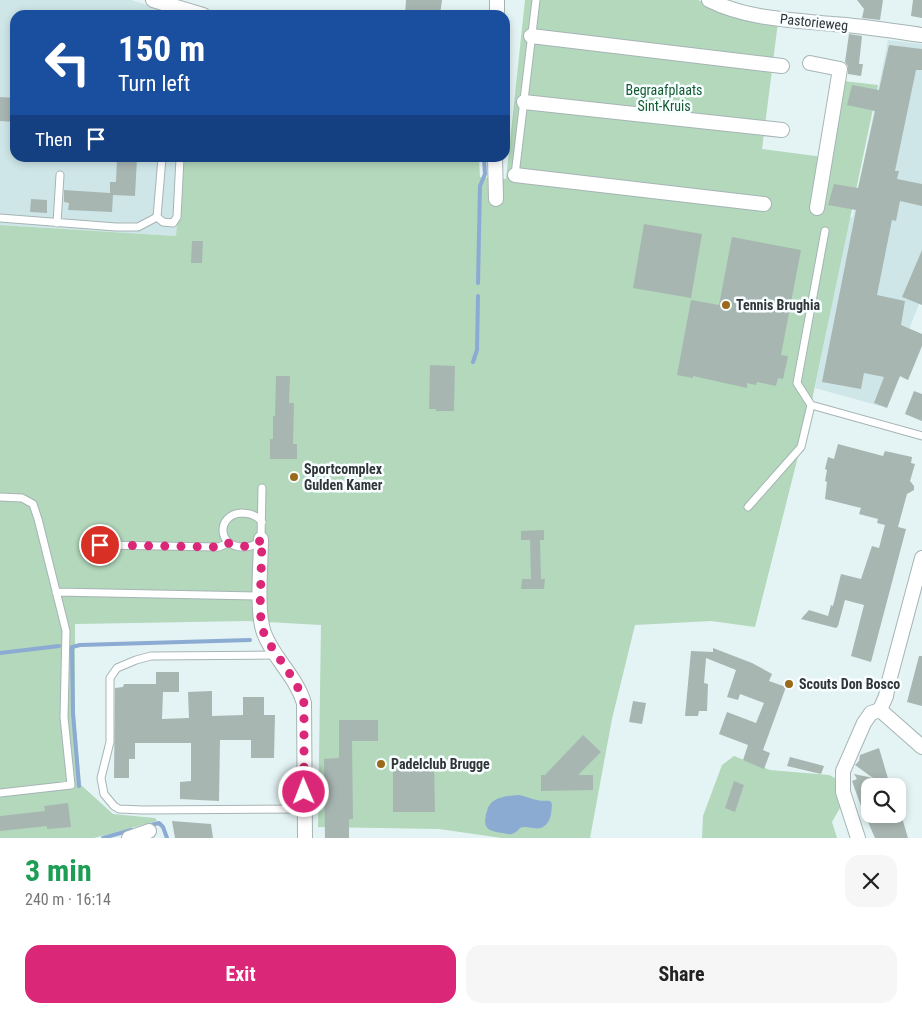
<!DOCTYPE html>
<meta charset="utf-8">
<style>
:root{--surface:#fff;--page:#f6f6f6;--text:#222;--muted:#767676;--accent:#db2777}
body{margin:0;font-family:"Roboto Condensed",sans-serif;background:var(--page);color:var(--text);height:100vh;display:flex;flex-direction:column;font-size:19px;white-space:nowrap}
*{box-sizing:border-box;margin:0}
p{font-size:16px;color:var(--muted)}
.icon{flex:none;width:28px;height:28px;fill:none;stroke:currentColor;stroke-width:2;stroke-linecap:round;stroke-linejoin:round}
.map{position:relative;height:838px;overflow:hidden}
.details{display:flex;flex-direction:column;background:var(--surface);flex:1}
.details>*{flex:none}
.hud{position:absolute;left:10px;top:10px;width:500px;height:152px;border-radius:15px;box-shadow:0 2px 8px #0003;background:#1a4fa0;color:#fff;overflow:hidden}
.fabs{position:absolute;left:861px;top:778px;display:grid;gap:10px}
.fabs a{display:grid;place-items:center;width:45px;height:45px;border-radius:10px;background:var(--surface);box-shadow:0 2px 8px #0003;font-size:25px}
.pin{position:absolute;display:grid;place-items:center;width:42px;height:42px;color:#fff;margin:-21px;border:2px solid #fff;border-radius:50%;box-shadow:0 1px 5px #0007}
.me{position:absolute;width:55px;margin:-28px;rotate:359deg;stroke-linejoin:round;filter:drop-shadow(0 0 4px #0008)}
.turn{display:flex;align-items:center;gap:18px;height:105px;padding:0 25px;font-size:22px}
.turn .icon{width:65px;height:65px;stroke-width:2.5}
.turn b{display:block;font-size:35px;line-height:42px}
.then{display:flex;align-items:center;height:48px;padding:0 25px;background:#0003;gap:10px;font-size:19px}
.round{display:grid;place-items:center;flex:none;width:52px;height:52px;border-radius:15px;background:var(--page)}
.headline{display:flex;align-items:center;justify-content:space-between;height:85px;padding:0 25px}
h1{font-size:30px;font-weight:700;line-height:38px;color:#1e9e55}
.primary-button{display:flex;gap:10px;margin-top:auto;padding:10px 25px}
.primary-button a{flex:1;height:58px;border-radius:15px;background:var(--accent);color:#fff;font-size:20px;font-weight:700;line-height:58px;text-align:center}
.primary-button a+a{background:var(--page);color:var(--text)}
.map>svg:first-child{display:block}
.built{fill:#cfe6e8}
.green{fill:#b3d8bc}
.water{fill:#8babd3}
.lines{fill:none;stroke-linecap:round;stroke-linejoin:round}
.stream{stroke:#8babd3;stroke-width:4}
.building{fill:#a8b6b2}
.lane-casing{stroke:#a6b4b5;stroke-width:9}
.street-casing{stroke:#a6b4b5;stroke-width:16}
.lane{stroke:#fff;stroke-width:7}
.street{stroke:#fff;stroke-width:14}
.route{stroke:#db2777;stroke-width:9;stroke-dasharray:0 16.2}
.poi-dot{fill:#986a19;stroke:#f8feff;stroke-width:2}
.labels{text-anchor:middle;stroke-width:5;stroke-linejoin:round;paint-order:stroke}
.street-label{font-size:14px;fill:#303636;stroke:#f8feff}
.park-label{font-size:14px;fill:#125b31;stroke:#f8feff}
.poi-label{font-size:14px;font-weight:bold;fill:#303636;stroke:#f8feff;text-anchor:start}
</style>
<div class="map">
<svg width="922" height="838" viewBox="0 0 922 838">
<rect width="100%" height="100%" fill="#e4f3f4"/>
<path class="built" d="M0 0H131L181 15H15V158H182L176 236 0 225Z
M888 40 922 44V297L899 354 916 361 908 380 892 373 880 406 815 388 849 222 850 218 853 217Z"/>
<path class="green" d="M525 0H698L731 17 778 22 762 149 823 157 835 80 878 85 811 405 755 627 711 621 635 625 612 719 590 838H502L439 829 318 827 321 625 248 621 75 624V718L81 785 113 814 155 818 157 821 94 838H0V225L176 236 182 158H479L480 177 506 179Z
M734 756 770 770 829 775 837 779 841 806 832 822 837 838H702L703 816 722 765Z"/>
<path class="water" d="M519 795C525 796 531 799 537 800 549 803 554 795 551 814 550 819 548 824 543 827 536 831 527 825 520 828 518 830 517 832 514 833 511 835 507 834 503 833 487 831 482 828 487 811 490 797 506 796 519 795Z"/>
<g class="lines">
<path class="stream" d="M478 283 480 186 485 174 484 158
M473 362 477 350 478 296
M0 653 59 646
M79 786 73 713 72 647 80 645 250 640
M147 826 159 823 163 827 167 838
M103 838 131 830"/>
</g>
<path class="building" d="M406 0H442L440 15H405Z
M857 0H883L880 20 862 18 864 9Z
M913 0H922V18L911 16Z
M849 34 862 36 859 64H863L861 76 848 74V66L845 62Z
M889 45 922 49V70H916L895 171H899L897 179 922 184V206L900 201 896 221 892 220 877 295 905 301 901 325 922 334V346L908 380 900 376 887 408 874 403 884 377 864 373 861 389 822 382 856 210 828 205 834 184 858 188 875 111 847 105 852 85 879 90Z
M0 97 15 98V122L0 121Z
M117 158H137L135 196 113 195 112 212 68 210 69 203 64 202V190L110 193V182H116Z
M31 199 47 200V213L30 212Z
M644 224 702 234 691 298 633 288Z
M732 237 801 250 781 355 788 356 783 379 778 378 776 386 757 382 756 385 747 383V388L693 376V378L677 375 691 300 719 305Z
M192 241H203L202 263H191Z
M922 250V305L902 297Z
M430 365 455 366 454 411H436V409H429Z
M276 376H290L289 403H294L293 444H297V459H270V439H273V416H275Z
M914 391 922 394V421L905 414Z
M838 444 883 456 885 451 912 457 911 463 915 464 910 481 914 486V490L907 494 898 527 906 529 871 662 851 656 864 605 845 600 838 626 836 628 801 619 809 610 828 616 831 605 833 606 841 574 861 579 872 546 879 548 885 525 877 523 878 519 859 514 861 508 825 499 827 482 825 481 827 470 825 469 828 457 834 459Z
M544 530V540H540L541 579H545L544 589H521L522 579H531L530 540H521V531Z
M713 648 752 663 772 674 769 681 786 687 763 750 770 753 764 769 743 760 748 745 719 734 727 712 756 723 764 703 740 694 738 700 727 697 736 670 706 658 704 683 708 684 707 711H699L698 716H685L691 651 713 652Z
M919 656H922V706L907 702Z
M156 672H179V692H163L162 719 189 718 188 692 212 691V716L243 715V697H264V715H275L274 758H251V740H220L219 801 180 799V782L191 781V743H135V759H129V778H114L115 688 123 687 124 684H156Z
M633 701 646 703 642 724 629 722Z
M339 720H378V741H352L353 819H349V838H325L324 759 339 758Z
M583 735 601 752 578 775H593V790L541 791V775H545Z
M879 748 889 782 891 783V786H870V814H901L908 838H875L861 806 852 781 857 779 854 774 873 778 855 765 859 761 860 755Z
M790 757 824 766 821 774 787 766Z
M393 761H434L435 812H393Z
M734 781 744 785 735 812 725 808Z
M68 803 71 827 47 829V826L0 831V816L45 811 44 806Z
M172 821 211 824 213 838H175Z"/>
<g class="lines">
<defs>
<path id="lane" d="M162 158 157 217 163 222 173 223 177 217 180 158
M515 175 536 0
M0 218 116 227H138L157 217
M57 223 60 175
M811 405 797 383 825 231
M0 497 22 498 33 504 38 519 66 631 64 717 71 785 0 793
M748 507 801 447 811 405 922 436
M262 522C257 515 249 513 241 513 216 515 217 548 244 547 251 547 257 544 261 539L262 488
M100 545 219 547 228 543
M56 592 260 596
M275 655 151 656 136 660 117 668 110 678V742L101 778 104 794 114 806 119 809 143 810 305 809"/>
<path id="street" d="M153 0 203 15
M709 0C747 19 791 20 833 24 863 26 893 31 922 35
M497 15V0
M531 36 782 66
M810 63 840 69 817 208
M524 102 782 130
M495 158 496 199
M515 175 764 204
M261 539C261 563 256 612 264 633 273 658 296 676 304 703L305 838
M880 710 886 696 888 685 922 558
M880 710 922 747
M129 838 149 831
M858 838 843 792V771L864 723 871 713 880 710"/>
</defs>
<use href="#lane" class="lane-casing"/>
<use href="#street" class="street-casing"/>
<use href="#lane" class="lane"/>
<use href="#street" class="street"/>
</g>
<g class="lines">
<path class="route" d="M100 545 219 547 228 543C240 547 252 549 262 539L260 612 263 631 267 640 296 683 304 703V792"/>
</g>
<g class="poi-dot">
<circle cx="726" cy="305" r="5"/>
<circle cx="294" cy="477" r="5"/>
<circle cx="789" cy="684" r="5"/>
<circle cx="381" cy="764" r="5"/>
</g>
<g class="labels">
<g class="street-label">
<text transform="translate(814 22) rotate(6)" y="5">Pastorieweg</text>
</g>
<g class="park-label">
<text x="664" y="95">Begraafplaats<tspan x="664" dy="16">Sint-Kruis</tspan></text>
</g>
<g class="poi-label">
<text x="736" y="310">Tennis Brughia</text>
<text x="304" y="474">Sportcomplex<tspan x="304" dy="16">Gulden Kamer</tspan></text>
<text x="799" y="689">Scouts Don Bosco</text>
<text x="391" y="769">Padelclub Brugge</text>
</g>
</g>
</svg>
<div class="fabs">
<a><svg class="icon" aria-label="search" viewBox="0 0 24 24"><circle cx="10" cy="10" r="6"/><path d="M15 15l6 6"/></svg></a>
</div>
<div class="pin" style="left:100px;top:545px;background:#d93025"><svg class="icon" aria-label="arrive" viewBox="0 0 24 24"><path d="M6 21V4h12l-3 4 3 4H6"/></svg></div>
<svg class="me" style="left:304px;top:792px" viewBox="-20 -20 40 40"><circle r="17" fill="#db2777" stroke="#fff" stroke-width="3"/><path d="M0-11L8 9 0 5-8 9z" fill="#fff"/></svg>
<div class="hud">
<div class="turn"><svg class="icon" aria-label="left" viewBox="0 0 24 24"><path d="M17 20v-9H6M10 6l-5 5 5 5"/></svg><div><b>150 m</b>Turn left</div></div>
<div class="then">Then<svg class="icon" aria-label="arrive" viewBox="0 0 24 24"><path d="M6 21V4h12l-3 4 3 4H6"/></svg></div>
</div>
</div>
<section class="details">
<div class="headline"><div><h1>3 min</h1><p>240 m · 16:14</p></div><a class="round"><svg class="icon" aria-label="close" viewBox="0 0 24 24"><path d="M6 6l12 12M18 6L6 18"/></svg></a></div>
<div class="primary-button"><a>Exit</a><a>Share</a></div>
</section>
